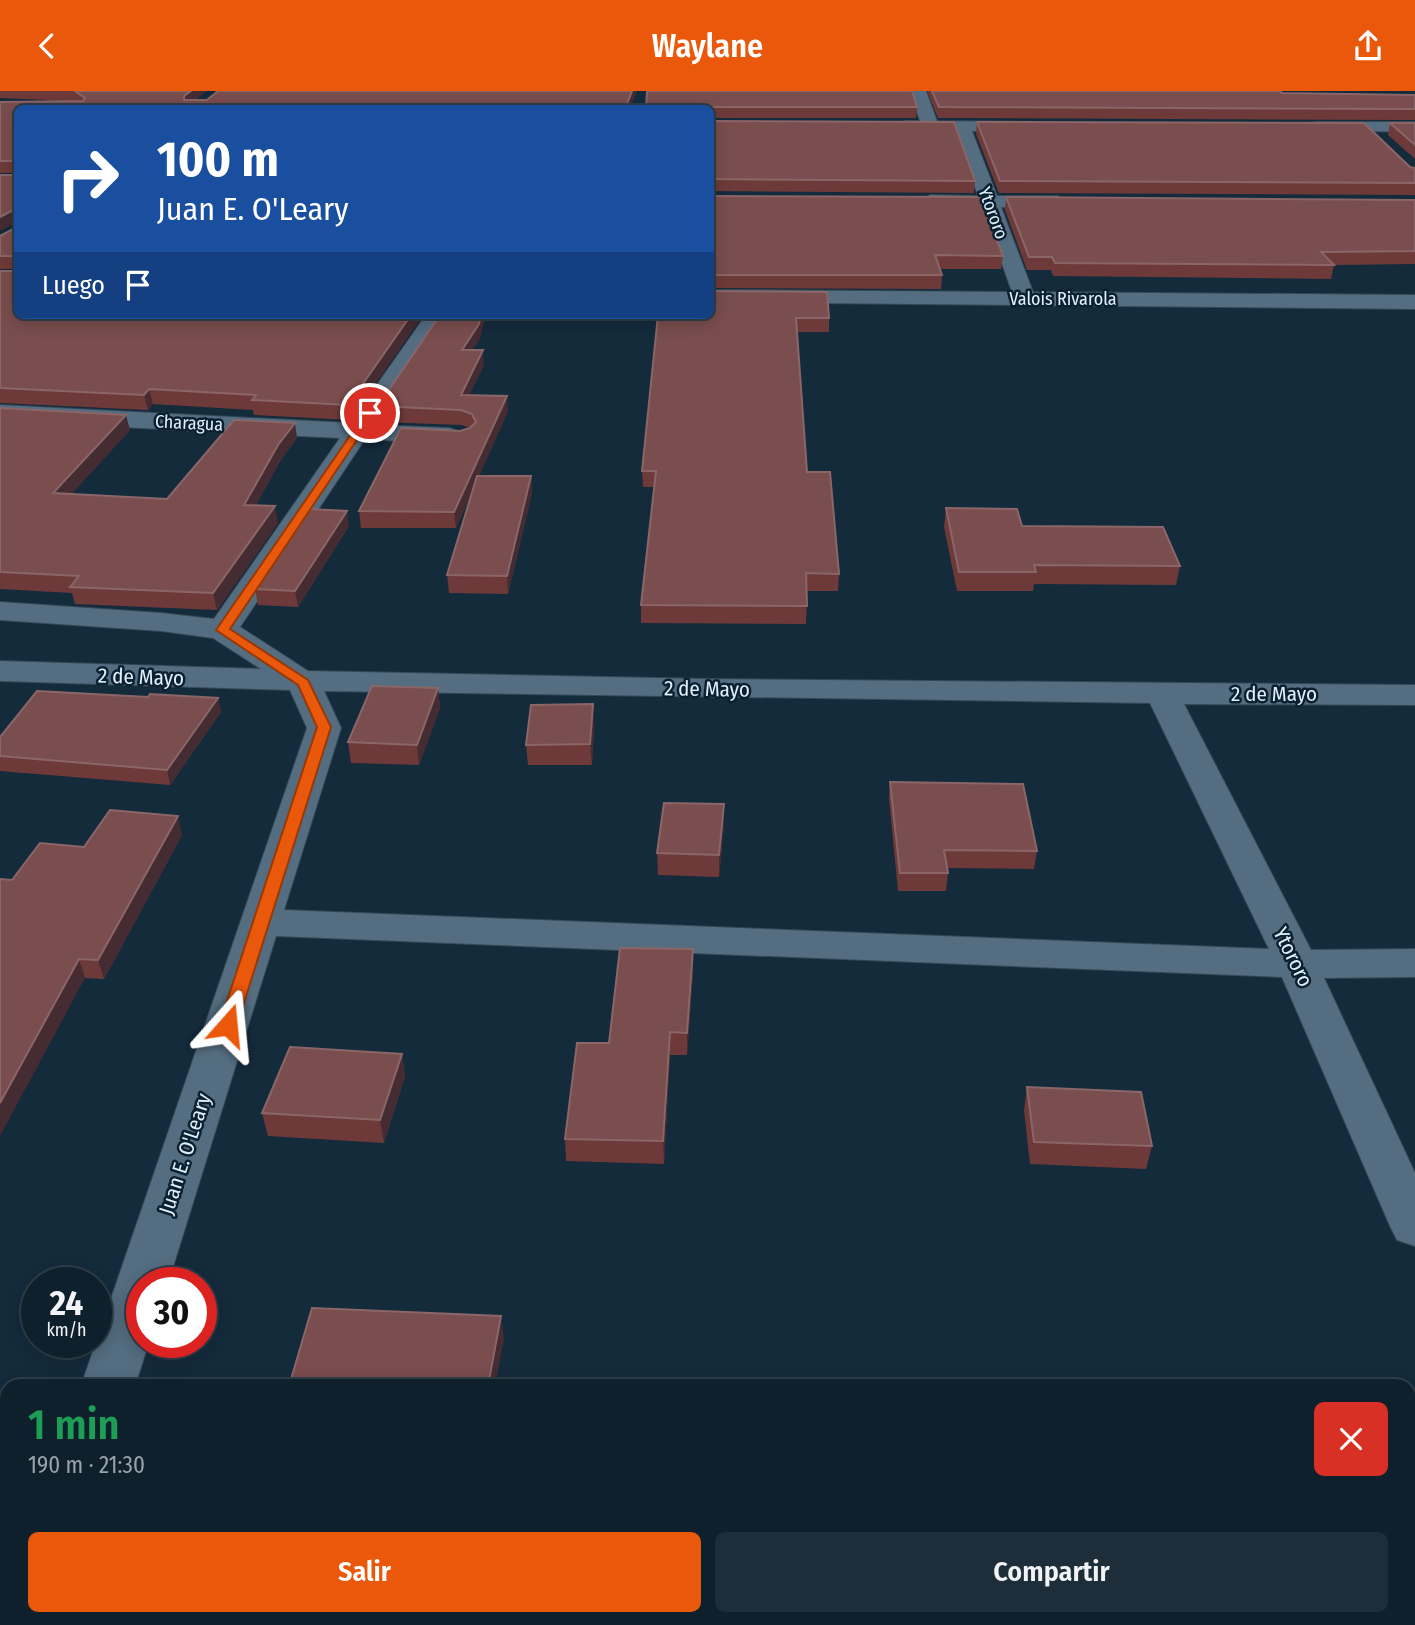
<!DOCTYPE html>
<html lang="es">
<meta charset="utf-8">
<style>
:root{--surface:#0f202d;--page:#1d2d39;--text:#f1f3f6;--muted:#9ba3aa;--line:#2f3e49;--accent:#ea580c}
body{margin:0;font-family:"Fira Sans Condensed",sans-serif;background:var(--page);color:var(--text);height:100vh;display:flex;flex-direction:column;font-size:26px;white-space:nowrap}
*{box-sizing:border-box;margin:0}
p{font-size:23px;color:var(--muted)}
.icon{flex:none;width:38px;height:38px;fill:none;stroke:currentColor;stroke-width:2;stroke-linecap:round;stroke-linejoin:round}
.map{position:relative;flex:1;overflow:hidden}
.side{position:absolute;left:0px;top:1288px;width:1416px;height:247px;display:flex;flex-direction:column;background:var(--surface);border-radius:21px 21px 0 0;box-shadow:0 4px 18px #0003,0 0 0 2px var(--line)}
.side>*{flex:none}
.hud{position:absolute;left:14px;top:14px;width:700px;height:214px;border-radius:10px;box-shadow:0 4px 18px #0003,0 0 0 2px var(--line);background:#1a4fa0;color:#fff;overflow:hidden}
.speed{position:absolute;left:21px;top:1176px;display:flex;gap:14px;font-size:35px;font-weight:700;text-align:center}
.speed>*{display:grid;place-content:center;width:91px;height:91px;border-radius:50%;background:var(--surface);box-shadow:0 4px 18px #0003,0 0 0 2px var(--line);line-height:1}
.speed small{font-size:18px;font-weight:400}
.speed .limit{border:10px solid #d22;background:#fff;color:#111}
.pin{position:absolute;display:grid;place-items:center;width:60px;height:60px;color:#fff;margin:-30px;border:4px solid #fff;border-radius:50%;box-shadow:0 2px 7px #0007}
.me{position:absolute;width:77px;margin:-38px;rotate:18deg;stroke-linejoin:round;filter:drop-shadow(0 0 5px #0008)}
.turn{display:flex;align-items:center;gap:24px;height:147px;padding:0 28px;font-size:32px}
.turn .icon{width:91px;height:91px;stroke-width:2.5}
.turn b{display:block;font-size:49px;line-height:60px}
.then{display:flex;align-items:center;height:66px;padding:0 28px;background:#0003;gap:14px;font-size:26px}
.round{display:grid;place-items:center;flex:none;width:74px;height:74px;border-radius:10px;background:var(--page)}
.head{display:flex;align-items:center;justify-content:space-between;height:119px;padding:0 28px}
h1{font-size:42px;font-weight:600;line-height:52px;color:#1e9e55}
.cta{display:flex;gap:14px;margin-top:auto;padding:14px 28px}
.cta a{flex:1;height:80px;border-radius:10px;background:var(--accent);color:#fff;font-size:28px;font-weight:600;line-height:80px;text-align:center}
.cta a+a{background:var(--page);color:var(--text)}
header{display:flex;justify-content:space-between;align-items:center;height:91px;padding:0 28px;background:var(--accent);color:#fff;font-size:32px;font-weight:600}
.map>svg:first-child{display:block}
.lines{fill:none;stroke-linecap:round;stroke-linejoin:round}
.minor-casing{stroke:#364856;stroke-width:2}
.minor{fill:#546d80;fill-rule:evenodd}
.wall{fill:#6e3a39}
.shaded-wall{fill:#452c32}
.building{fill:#7a4d4e;stroke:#8a6669;stroke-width:2}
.route{fill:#ea580c;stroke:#983908;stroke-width:2}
.labels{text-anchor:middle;stroke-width:5;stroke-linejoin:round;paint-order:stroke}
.far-street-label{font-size:18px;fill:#e1effa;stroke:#0a2132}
.street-label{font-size:21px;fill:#e1effa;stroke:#0a2132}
</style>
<header><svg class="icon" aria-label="back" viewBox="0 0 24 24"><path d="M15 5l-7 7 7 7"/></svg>Waylane<svg class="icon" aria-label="share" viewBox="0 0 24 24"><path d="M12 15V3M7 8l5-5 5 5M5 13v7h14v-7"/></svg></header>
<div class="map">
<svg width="1415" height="1534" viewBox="0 0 1415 1534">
<rect width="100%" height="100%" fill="#142b3c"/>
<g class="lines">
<defs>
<path id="minor" d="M910 0H926L937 30 1030 31 1038 36 1030 41 972 40 997 105H1058L1067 111 1058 117 1001 116 1033 201 1415 204V218L710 211V199L1012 201 982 116H930L921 110 930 104 978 105 956 40H905L897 35 905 30H920Z
M1315 31H1415V41L1309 39 1307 36 1309 33Z
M426 224H448L375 334 449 337 458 340 462 345 458 350 449 353 365 348 240 536 308 580 708 588 1415 594V614L1184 613 1311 859 1415 858V886L1324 887 1415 1082V1155L1397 1149 1390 1135 1282 886 276 845 168 1192H142V1251H149L135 1295H81L307 637 290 599 0 590V570L261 578 213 547 161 540 0 529V511L161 522 214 528 340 347 0 330V314L350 332ZM324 600 1150 612 1269 858 284 819 341 637Z
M7 1512V1528H62L60 1534H0Z"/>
</defs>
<use href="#minor" class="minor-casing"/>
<use href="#minor" class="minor"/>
</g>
<path class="wall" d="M0 0H206L195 9 637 0 18 18 423 224 350 329 254 324 253 319 153 313 148 319 0 312V180H16V178H0V145L17 136V82H0V11L68 10 0 7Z
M647 0 917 16 916 27H710V18H646Z
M927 0H1280L1282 2 1415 4V29L938 27Z
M710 30 975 90 974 102 710 100Z
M977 31 1410 76 1415 77V104L999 102 976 43Z
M1390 32H1415V68L1388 44Z
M710 105 1003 165 1001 178H940L942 184 941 198 710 197Z
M1006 106 1415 109V173L1334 174 1331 188 1053 185 1051 179H1027L1005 119Z
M658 224 829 227V241H797L807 381 839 483 838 500H807L806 533 641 532V514L654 396H643L642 380Z
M480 247 472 259 484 274 469 304 508 320 479 385H531L532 402 508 503 449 502 447 484 473 399 456 437H361L359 420 460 340 470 337 462 334 380 331 378 315Z
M0 317 130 339 71 403 167 408 297 347 280 370 256 414 278 432 217 519 75 513 72 502 0 498Z
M946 417 1022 435 1180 475 1176 494 1034 493 1033 500H957L944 436Z
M349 435 298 516 258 514 255 498Z
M438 597 440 617 419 674 351 672 348 651Z
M148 606 218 607 221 621 170 694 0 680V646Z
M594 633 592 674H528L526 654Z
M890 691 1037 760 1034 778 947 777 948 782 946 800H898L889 708Z
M724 713V734L719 786 658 784 657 762Z
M182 744 104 888 85 887 12 789 84 756Z
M693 881 687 964H670L664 1073 566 1070 565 1048 609 952Z
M402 963 405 985 384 1052 268 1045 262 1022Z
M1027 996 1152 1055 1146 1078 1030 1073 1024 1019Z
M822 1528H880V1529Z
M1046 1528H1109L1111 1534H1047Z
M1196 1528H1314L1315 1534H1197Z"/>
<path class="shaded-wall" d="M191 0H206L186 16 184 9V5Z
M632 0H637L630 18H625Z
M15 118 18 131 0 140V126Z
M411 224H423L350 329 348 314Z
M481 224H486L480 247 463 273 462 259Z
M483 259 484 274 462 319 461 304Z
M149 298 153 313 148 319 144 304Z
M507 305 508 320 456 437 454 421Z
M126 324 130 339 57 419 53 402Z
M295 332 297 347 280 370 247 430 244 414 278 354Z
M531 385 532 402 508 503 507 485Z
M275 415 278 432 217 519 213 502Z
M347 420 349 435 298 516 295 500Z
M438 597 440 617 419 674 417 654Z
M218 607 221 621 170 694 167 679Z
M593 613 594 633 592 674 590 653Z
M724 713V734L719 786V764Z
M178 725 182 744 104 888 98 869Z
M693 858V881L687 964V942Z
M79 868 85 887 0 1045V1012Z
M670 941V964L664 1073 663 1050Z
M402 963 405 985 384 1052 380 1029Z
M501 1225 504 1248 495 1295H488Z
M235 1528H246L244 1534H234Z"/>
<path class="building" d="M75 0H191L184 5V9H207L218 0H632L625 18H18V224H411L348 314 252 309 256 304 149 298 144 304 0 297V180H16V165H0V145L17 136 15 118 0 126V84H17V70H0V11L83 10 85 7Z
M647 0H912L917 16H708V18H646Z
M932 0H1280L1282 2 1415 4V18L939 16Z
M710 30 954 31 975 90 710 88Z
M977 31 1364 32 1410 76 1415 77V92L1000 90Z
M1390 32H1415V54Z
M710 105 981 106 1003 165 935 164 942 184H710Z
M1006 106 1415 109V160L1321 161 1334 174 1055 172 1052 166H1029Z
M710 200 827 201 829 227H796L807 381H830L839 483 806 482 807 515 641 514 656 380H642L658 224H710Z
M440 224H481L479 233 462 259H483L461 304 507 305 454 421 359 420 401 337 460 340 470 337 476 331 472 323 461 319 378 315Z
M0 317 126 324 53 402 167 408 234 329 295 332 278 354 244 414 275 415 213 502 70 496 79 485 0 481Z
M477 385H531L507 485 447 484Z
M946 417 1017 418 1022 435 1163 436 1180 475 1034 474 1036 481H959Z
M309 418 347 420 295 500 255 498Z
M372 595 438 597 417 654 348 651Z
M37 600 148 606 150 603 218 607 167 679 0 665V646Z
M593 613 590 653 526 654 531 614Z
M890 691 1023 693 1037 760 944 759 948 782H900Z
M664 712 724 713 719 764 657 762Z
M110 719 178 725 98 869 79 868 0 1012V788L12 789 40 752 84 756Z
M620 857 693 858 687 942 670 941 663 1050 565 1048 577 952H609Z
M290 956 402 963 380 1029 262 1022Z
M1027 996 1141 1001 1152 1055 1034 1051Z
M312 1217 501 1225 488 1295H289Z
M96 1528H235L234 1534H94Z
M1055 1528H1109L1111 1534H1056Z
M1209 1528H1314L1315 1534H1210Z"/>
<path class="route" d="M370 319 375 322 230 538 308 589 331 636 237 934 234 938H221L219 934 317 636 298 594 216 539 367 320Z"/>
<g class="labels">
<g class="far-street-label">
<text transform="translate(993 122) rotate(70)" y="6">Ytororo</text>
<text x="1063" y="214">Valois Rivarola</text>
<text transform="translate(189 332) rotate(3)" y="6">Charagua</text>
</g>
<g class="street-label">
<text transform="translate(141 586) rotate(2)" y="7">2 de Mayo</text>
<text transform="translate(707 598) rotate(1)" y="7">2 de Mayo</text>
<text x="1274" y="610">2 de Mayo</text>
<text transform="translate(1293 866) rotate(64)" y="7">Ytororo</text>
<text transform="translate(185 1063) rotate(-72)" y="7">Juan E. O'Leary</text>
</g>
</g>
</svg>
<div class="speed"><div>24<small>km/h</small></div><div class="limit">30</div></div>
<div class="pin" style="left:370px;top:322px;background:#d93025"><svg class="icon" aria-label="arrive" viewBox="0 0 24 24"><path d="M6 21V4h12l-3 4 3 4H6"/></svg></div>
<svg class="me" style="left:228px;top:934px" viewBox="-20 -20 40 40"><path d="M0-17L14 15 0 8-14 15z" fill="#ea580c" stroke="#fff" stroke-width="4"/></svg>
<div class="hud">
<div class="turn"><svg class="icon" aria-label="right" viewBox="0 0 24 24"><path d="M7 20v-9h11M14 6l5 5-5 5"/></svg><div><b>100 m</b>Juan E. O'Leary</div></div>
<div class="then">Luego<svg class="icon" aria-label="arrive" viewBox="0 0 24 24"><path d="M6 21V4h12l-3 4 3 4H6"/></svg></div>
</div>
<section class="side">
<div class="head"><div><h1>1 min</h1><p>190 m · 21:30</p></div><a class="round" style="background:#d93025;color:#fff"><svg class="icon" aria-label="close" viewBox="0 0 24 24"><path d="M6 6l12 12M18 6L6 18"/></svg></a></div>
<div class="cta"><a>Salir</a><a>Compartir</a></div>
</section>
</div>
